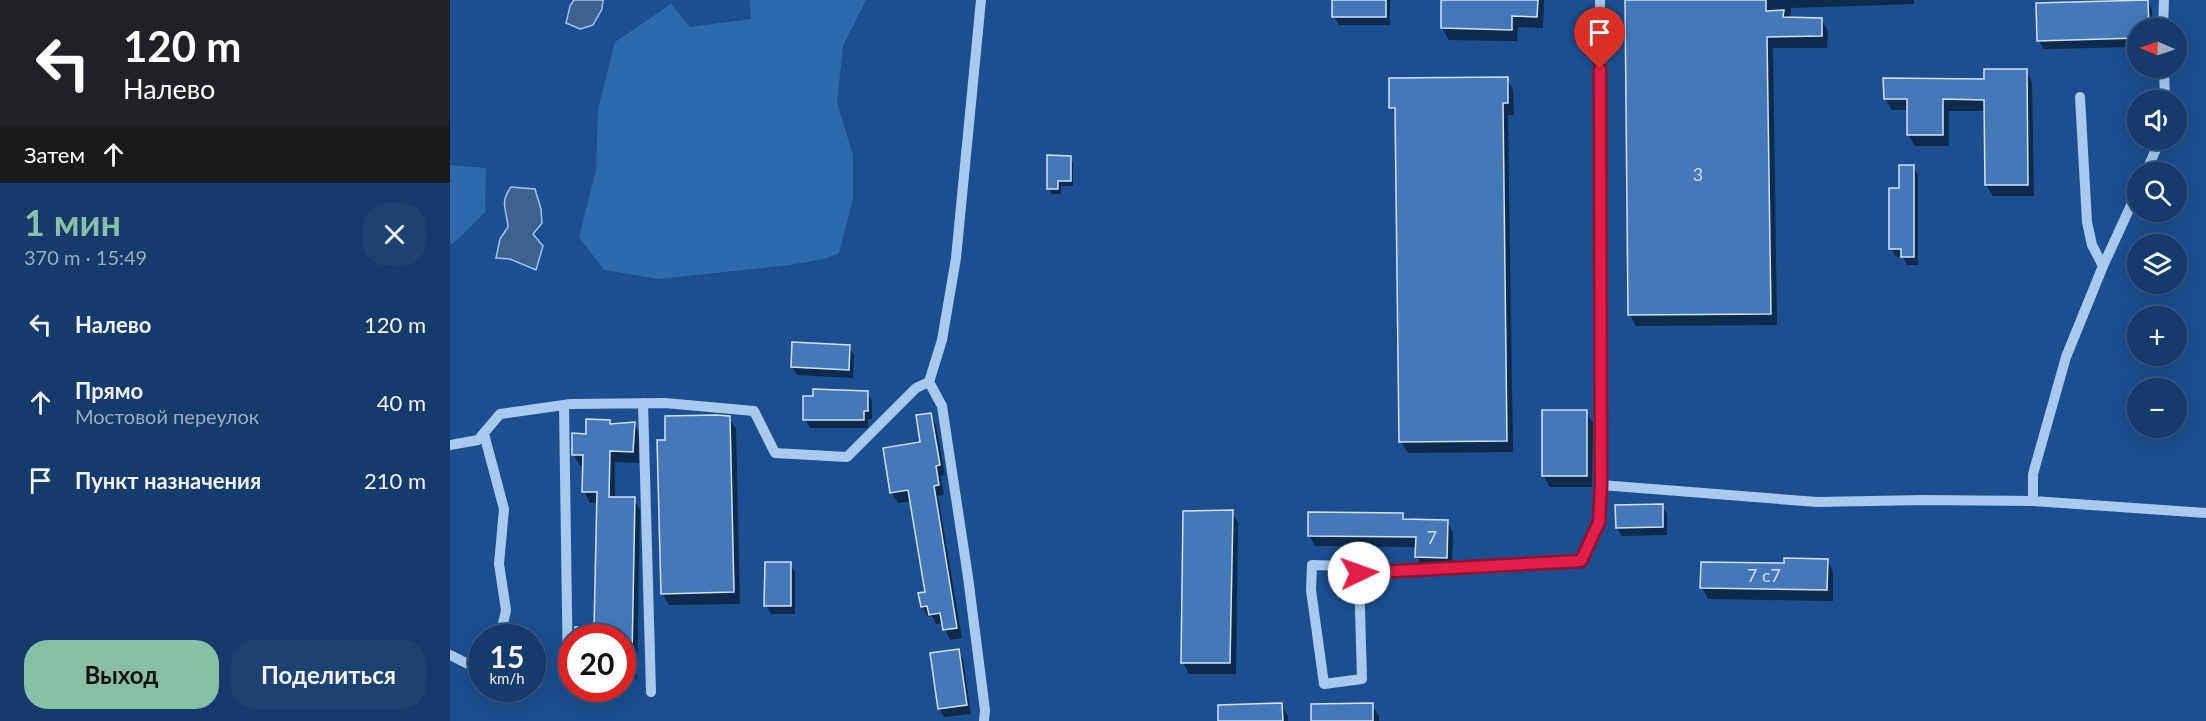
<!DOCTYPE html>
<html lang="ru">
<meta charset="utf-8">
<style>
:root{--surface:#143b6b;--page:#1d4271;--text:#f1f3f6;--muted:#9dadc1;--line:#33557e;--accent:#8abfa5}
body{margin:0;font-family:Lato,sans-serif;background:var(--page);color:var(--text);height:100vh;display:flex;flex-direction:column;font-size:22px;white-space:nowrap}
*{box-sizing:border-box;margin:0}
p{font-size:20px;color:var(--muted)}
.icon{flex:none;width:33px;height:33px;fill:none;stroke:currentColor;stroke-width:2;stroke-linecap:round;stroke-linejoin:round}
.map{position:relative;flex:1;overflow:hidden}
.details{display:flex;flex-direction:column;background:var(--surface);width:450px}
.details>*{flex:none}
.banner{background:#202124;color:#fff;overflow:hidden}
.needle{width:39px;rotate:272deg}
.controls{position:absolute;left:1677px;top:18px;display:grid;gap:12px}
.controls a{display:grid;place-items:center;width:60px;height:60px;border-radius:50%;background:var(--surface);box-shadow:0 6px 24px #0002,0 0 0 2px var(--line);font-size:30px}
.speed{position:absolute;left:18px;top:624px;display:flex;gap:12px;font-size:30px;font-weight:700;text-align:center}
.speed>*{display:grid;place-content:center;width:78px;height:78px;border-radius:50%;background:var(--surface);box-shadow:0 6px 24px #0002,0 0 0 2px var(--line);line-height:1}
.speed small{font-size:15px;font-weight:400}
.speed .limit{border:9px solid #d22;background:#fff;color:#111}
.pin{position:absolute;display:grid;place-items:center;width:51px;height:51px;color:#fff;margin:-62px -26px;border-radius:50% 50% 50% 0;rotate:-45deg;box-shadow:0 0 6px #0007}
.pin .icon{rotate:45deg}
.me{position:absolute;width:66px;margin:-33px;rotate:87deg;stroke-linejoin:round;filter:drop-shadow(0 0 4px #0008)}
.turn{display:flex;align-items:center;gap:21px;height:126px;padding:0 24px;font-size:27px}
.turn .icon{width:78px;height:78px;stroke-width:2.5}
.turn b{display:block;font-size:42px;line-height:51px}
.then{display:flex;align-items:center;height:57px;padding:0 24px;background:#0003;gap:12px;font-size:22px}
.round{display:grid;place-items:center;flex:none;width:63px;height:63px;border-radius:24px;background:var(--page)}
.summary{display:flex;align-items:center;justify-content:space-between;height:102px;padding:0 24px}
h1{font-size:36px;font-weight:700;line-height:45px;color:var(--accent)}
.button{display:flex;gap:12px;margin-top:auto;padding:12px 24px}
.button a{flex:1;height:69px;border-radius:24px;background:var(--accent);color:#111;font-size:24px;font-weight:700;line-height:69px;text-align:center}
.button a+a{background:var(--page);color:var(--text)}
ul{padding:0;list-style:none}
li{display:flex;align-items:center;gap:18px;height:78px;padding:0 24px}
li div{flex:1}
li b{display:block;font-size:22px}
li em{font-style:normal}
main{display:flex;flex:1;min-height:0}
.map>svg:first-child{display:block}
.green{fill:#2e69ad}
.water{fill:#3c6290;stroke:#9cc4f0;stroke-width:1.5}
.shadow{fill:#0007}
.building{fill:#4478b7;stroke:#cfe3fa;stroke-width:1.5}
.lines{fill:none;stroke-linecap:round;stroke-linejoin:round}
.minor{stroke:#a9c9ee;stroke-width:10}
.route-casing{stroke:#92132f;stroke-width:15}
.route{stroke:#e11d48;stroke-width:10}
.labels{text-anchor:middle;stroke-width:4.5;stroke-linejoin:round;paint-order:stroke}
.number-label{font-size:18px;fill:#d0dded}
</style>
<main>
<section class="details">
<div class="banner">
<div class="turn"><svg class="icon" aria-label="left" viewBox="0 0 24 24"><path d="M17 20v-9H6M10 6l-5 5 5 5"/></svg><div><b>120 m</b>Налево</div></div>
<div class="then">Затем<svg class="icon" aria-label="ahead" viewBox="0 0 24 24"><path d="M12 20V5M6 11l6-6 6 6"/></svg></div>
</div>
<div class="summary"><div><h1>1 мин</h1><p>370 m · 15:49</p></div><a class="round"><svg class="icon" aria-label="close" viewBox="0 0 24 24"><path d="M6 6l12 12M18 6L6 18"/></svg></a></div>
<ul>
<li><svg class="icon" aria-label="left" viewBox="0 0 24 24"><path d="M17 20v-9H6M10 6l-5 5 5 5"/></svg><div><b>Налево</b></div><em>120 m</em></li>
<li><svg class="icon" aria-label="ahead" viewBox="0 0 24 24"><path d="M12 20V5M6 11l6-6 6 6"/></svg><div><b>Прямо</b><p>Мостовой переулок</p></div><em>40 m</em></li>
<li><svg class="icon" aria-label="arrive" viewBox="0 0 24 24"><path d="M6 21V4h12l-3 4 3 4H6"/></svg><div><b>Пункт назначения</b></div><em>210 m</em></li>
</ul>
<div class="button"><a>Выход</a><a>Поделиться</a></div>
</section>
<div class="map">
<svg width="1756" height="721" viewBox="0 0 1756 721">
<rect width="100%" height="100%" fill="#1b4f8f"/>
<path class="green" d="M300 0H416L393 46 387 103 403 155V199L389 253 374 259 339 265 209 279 154 270 129 237 146 170 148 109 165 42 221 4 240 27 301 19Z
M0 165 36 168 35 212 3 244 0 243Z"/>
<path class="water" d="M124 0H153L152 9 143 25 130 29 116 23 120 6Z
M61 187 85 189 91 209 92 223 83 234 93 246 86 270 60 259 46 258 50 239 58 227C57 210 49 203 61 187Z"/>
<path class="shadow" d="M884 0H940V25H889L884 17Z
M993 0H1094L1093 28 1068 27 1067 41 999 40 992 28Z
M1177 0H1464V4L1341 8 1340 18 1371 19 1378 31 1377 48H1323L1327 325 1186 326 1180 315Z
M1697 1 1702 10V28H1688V47L1594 49 1589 41Z
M1576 71 1582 82 1584 196H1543L1536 185V111H1499V146H1465L1458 134V110H1442L1435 99Z
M1057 78 1063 90 1064 115H1058L1063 452 958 453 951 442 947 118 941 107Z
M620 157 623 163V186H611V194H602L599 189Z
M1463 166 1468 175V265H1457L1453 257H1446L1441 248 1450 189Z
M399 347 404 355 403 378 347 375 342 366Z
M417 392 422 401V419H418V428H360L355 419Z
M1136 412 1143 423 1142 487H1100L1093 475Z
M480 414 486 425 495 475 491 476 494 495 488 496 512 638 500 640 493 623 486 624 482 616 478 617 472 606 476 593 461 501 448 503 442 493 435 449 472 443Z
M279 418 286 429 290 604 219 605 212 594 217 442Z
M159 421 162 426 184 423 190 435 189 463 165 462V498L184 499 190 510 187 679H172V638L146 629 148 503H140L134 491V466H130L124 455 137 435Z
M1212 506 1217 514V535L1172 536 1167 528Z
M782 512 788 523 786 674H739L733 662Z
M952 515 956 520 997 521 1003 532 1002 568 973 567 967 557V547L865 546 859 535Z
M1377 560 1383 572V601L1258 599 1252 588 1336 565Z
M340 563 345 572V614H321L316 605Z
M508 650 513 659 521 714 494 717 489 709 481 654Z
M831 704 838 716V721H770Z
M922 705 929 716V721H863Z"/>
<path class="building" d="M882 0H936V17H882Z
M991 0H1088L1087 17 1062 16V30L991 28Z
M1175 0H1316V11L1334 10 1333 17 1372 18V36L1317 37 1321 314 1178 315Z
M1698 0 1699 28H1688V38L1587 41 1586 3Z
M1534 69H1577L1578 185H1535L1534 100 1493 99V135H1457V99H1434L1433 78 1534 79Z
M1058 77V103H1053L1057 441 949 442 945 108H939V78Z
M597 155 621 156V181H608V189H597Z
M1449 165H1464V257H1451V249H1439V188H1449Z
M342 342 400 345 399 370 341 367Z
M363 389 418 391V411H414V420H353V396H363Z
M1092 410H1137V476H1092Z
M481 413 490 465 486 466 489 485 484 486 507 628 493 630 490 613 479 615 477 606 471 607 468 593 475 592 458 490 440 493 433 448 470 442 466 415Z
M266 415 280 416 284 592 211 594 207 440H215V416Z
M136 419 160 420V424L185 422 183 452 160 451 159 497H185L182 657H172V638H125V627L144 628 147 492H132L133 455H122V433L136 434Z
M1213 504V527L1166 528 1165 505Z
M783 510 780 663H731L733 511Z
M858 512 953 513V519L998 520 997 558 965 557 966 537 858 536Z
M1334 558 1378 559 1377 590 1250 588 1251 562 1334 563Z
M315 562H341V606H314Z
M509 649 517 705 488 709 480 653Z
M832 703 833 721H768V705Z
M923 703V721H861V704Z"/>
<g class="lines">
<path class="minor" d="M531 0 506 258 492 340 479 382 492 406 518 577 535 710 534 721
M1713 28 1714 0
M1714 68 1715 100
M1630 97 1637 222 1642 245 1653 266
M1696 172 1710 140
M193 403 201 692
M114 405 118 680
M34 434 54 509 49 564 56 610 50 638
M0 445 28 440 50 414 121 404 215 403 304 411 325 453 397 457 466 388 479 382
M1151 485 1367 502 1474 500 1583 501 1756 513
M1583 501V474L1616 357 1653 266 1688 190
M909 574 912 679 874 684 861 590 862 565 901 566 909 574 1131 561 1149 522 1151 485 1150 0
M0 655 32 671"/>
</g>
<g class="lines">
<defs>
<path id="route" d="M909 573 1131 561 1149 522 1151 485 1150 69"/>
</defs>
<use href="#route" class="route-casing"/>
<use href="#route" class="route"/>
</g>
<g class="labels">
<g class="number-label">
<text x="1248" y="181">3</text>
<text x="982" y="544">7</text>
<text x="1314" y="582">7 с7</text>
</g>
</g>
</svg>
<div class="controls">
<a><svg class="needle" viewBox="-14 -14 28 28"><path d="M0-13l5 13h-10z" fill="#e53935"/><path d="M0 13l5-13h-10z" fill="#9dadc1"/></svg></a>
<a><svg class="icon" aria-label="sound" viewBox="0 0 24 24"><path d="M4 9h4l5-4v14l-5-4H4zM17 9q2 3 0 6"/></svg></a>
<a><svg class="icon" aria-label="search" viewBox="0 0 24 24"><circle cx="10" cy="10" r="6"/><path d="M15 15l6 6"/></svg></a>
<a><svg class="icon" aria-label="layers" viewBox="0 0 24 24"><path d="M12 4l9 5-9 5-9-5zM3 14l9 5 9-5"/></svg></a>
<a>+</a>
<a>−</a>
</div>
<div class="speed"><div>15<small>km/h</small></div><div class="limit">20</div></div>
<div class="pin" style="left:1150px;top:69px;background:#d93025"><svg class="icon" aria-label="arrive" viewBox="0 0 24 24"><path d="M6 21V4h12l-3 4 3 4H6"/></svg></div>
<svg class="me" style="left:909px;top:573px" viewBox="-20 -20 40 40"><circle r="19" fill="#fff"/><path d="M0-13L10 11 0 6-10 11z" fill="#e11d48"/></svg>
</div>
</main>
